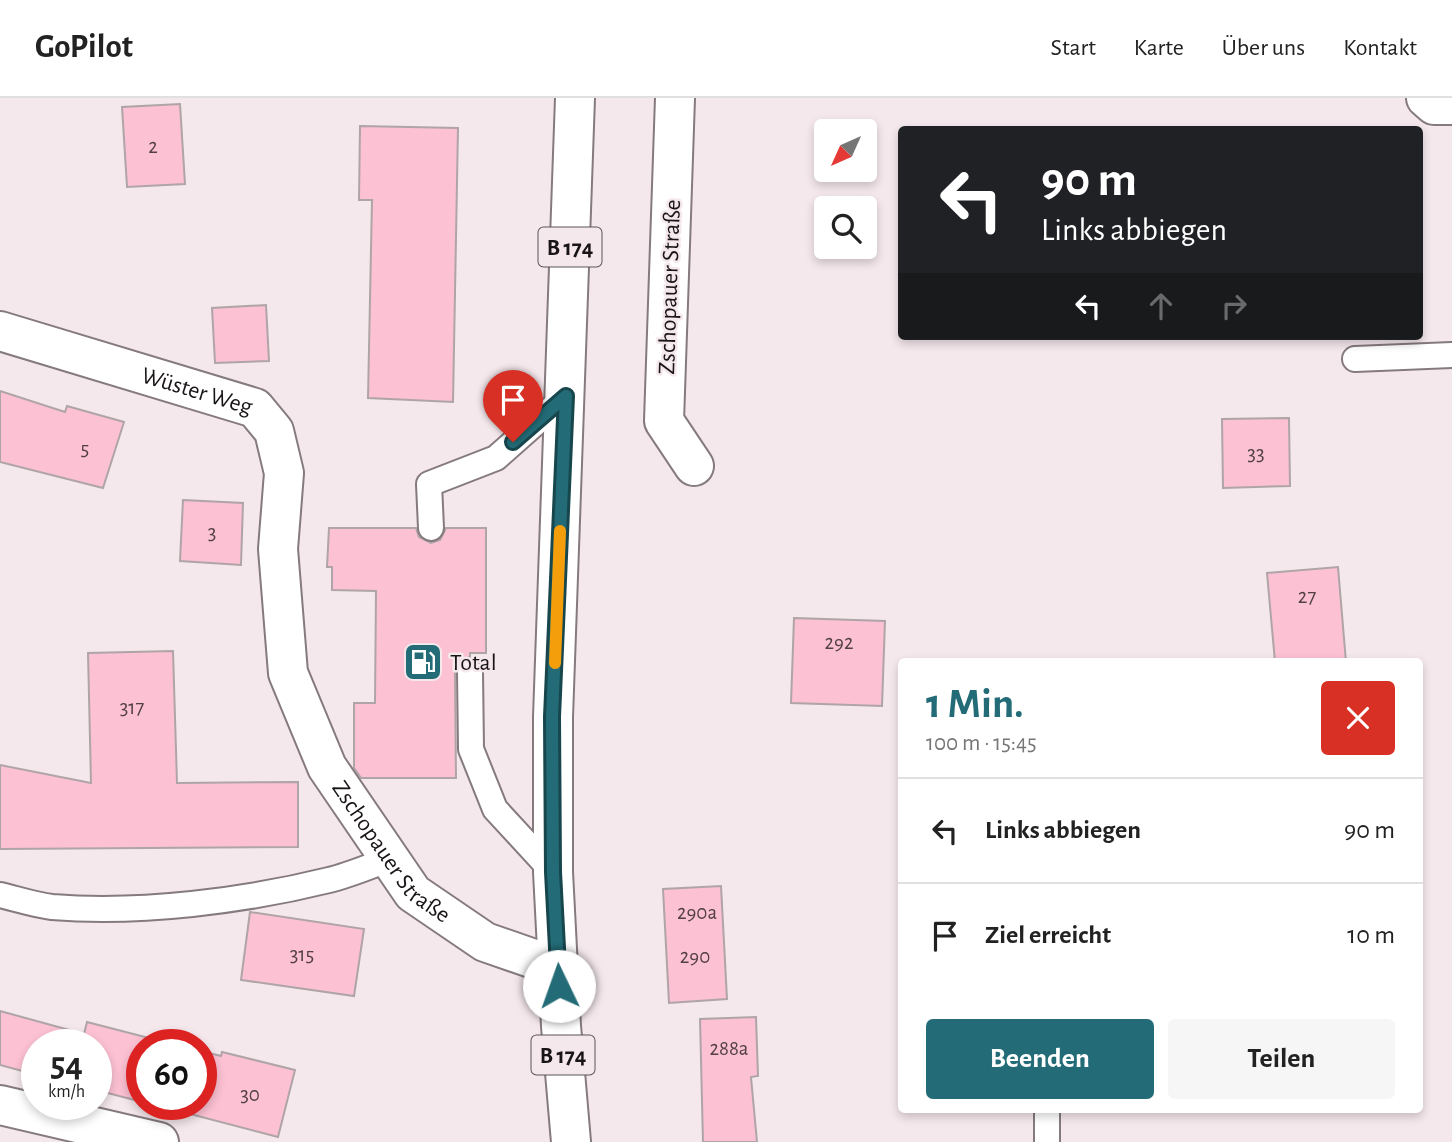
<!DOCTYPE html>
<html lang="de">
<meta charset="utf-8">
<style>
:root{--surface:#fff;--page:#f6f6f6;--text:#222;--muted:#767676;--line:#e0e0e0;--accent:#236c77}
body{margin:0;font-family:"Alegreya Sans",sans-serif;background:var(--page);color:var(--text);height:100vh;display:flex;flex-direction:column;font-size:26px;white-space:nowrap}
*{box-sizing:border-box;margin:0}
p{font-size:23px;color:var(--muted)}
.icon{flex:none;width:38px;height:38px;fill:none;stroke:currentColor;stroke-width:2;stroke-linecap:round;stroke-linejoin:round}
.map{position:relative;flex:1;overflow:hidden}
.details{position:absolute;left:898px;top:560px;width:525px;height:455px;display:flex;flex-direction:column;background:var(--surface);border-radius:7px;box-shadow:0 4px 10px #0003}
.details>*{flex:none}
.hud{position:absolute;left:898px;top:28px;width:525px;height:214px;border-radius:7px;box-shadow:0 4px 10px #0003;background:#202124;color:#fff;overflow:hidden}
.needle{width:46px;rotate:225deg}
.controls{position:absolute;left:814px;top:21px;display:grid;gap:14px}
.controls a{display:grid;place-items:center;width:63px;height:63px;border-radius:7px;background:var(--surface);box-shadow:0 4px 10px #0003;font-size:35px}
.speed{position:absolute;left:21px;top:931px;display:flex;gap:14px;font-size:35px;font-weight:700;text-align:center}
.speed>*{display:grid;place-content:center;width:91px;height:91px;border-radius:50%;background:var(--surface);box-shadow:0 4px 10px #0003;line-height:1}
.speed small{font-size:18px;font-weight:400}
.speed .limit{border:10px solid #d22;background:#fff;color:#111}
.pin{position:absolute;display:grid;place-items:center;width:60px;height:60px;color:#fff;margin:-72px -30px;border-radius:50% 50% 50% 0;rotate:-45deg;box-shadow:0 0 7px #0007}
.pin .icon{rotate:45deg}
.me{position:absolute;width:77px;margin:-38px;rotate:357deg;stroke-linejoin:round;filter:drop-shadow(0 0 5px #0008)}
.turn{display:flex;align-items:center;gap:24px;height:147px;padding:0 28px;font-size:32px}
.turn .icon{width:91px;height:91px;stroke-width:2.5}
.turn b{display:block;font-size:49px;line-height:60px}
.lanes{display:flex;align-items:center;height:66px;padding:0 28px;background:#0003;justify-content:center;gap:35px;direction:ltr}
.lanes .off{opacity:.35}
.round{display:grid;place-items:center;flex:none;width:74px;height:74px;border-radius:7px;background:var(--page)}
.headline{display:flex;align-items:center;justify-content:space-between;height:119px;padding:0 28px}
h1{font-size:42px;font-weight:700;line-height:52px;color:var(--accent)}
.action{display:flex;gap:14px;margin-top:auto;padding:14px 28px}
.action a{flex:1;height:80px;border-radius:7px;background:var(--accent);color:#fff;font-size:28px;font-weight:700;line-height:80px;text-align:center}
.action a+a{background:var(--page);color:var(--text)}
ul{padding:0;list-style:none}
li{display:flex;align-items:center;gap:21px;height:105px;padding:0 28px;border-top:2px solid var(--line)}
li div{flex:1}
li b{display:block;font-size:26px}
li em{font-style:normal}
header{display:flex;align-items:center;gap:42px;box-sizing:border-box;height:98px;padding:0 35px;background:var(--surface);border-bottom:2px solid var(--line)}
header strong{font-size:33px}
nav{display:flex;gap:38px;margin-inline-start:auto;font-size:24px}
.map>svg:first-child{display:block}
.building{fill:#fcc1d3;stroke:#afa4a7;stroke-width:2}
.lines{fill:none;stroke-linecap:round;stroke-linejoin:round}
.lane-casing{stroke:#857a7d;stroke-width:28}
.street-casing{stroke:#857a7d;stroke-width:42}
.primary-casing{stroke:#857a7d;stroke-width:42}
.lane{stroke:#fff;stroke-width:24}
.street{stroke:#fff;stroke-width:38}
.primary{stroke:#fff;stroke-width:38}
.route-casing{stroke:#17464d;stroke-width:18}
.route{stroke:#236c77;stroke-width:12}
.slow{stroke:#f59e0b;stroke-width:12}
.labels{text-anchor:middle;stroke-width:5;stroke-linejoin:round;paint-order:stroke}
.number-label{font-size:21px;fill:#524045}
.shield{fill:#f5e8ec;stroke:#5b5456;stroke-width:2}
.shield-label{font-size:23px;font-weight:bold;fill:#191516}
.street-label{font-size:24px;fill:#191516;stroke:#f5e8ec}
.poi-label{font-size:24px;fill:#191516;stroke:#f5e8ec;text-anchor:start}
</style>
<header>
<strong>GoPilot</strong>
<nav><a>Start</a><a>Karte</a><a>Über uns</a><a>Kontakt</a></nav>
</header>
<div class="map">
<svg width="1452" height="1044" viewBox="0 0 1452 1044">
<rect width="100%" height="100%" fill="#f5e8ec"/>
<path class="building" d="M180 6 185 86 127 89 122 9Z
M360 28 458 30 453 304 368 300 372 102H359Z
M266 207 269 263 215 265 212 210Z
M0 293 65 314 67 308 124 324 103 390 0 364Z
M1289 320 1290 388 1223 390 1222 321Z
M183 402 243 405 241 467 180 463Z
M329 430H416L419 439 431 445 440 442 446 430H486V555H470V559L462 562 455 574 456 680H361L354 670V605H375L376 493 332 492V469H327Z
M1338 469 1346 564H1275L1267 475Z
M794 520 885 523 882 608 791 605Z
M173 553 177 685 298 684V749L0 751V667L91 685 88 555Z
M721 788 727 901 669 905 663 791Z
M250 814 364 831 354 898 241 882Z
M0 913 84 936 87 924 176 947H142V1004L96 992V947H37V977L0 967Z
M756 919 758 978 751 979 757 1044H703L700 921Z
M201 953 221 958 222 954 295 972 278 1039 152 1006H201Z"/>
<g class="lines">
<defs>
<path id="lane" d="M1355 261 1452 257
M431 430 429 386 496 360 566 298
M470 574 471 651 495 711 553 774
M0 797C17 801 35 807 52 809 141 816 244 803 329 782 350 777 370 768 390 761
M1047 1012V1044"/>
<g id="street">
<path d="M675 0 664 323 694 368"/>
<path d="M1426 0 1434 7H1452"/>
<path id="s1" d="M0 233 255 310 274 333 284 375 278 451 288 575 327 669 413 795 485 844 557 869"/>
<path d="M0 1007 159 1044"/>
</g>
<path id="primary" d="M571 1044 561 928 553 774V619L575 0"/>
</defs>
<use href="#lane" class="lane-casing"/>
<use href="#street" class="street-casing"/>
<use href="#primary" class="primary-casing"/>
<use href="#lane" class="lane"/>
<use href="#street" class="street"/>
<use href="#primary" class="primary"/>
</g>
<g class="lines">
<defs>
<path id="route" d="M513 344 566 298 552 619 553 774 559 888"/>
</defs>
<use href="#route" class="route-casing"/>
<use href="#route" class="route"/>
<path class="slow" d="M555 565 560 433"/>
</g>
<defs>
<symbol id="fuel-square" viewBox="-11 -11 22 22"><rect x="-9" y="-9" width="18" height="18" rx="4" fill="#236c77" stroke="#f5e8ec"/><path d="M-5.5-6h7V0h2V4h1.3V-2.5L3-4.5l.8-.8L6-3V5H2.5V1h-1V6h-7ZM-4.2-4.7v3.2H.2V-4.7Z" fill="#fff"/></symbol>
</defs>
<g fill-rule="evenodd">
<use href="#fuel-square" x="401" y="542" width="44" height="44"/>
</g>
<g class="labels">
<g class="number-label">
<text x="153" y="55">2</text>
<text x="85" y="357">5</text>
<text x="1256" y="362">33</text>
<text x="212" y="441">3</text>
<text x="1307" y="505">27</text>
<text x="839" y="551">292</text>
<text x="132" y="616">317</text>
<text x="697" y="821">290a</text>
<text x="302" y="863">315</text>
<text x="695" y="865">290</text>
<text x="729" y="957">288a</text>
<text x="250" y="1003">30</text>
</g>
<g class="shield">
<rect x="538.5" y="129.5" width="63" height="39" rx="5"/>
<rect x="531.5" y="937.5" width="63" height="39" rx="5"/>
</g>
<g class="shield-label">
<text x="570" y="157">B 174</text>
<text x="563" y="965">B 174</text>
</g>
<g class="street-label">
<text transform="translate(669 189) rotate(-88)" y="8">Zschopauer Straße</text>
<text dy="8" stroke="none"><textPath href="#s1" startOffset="206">Wüster Weg</textPath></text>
<text dy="8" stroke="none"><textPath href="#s1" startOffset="749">Zschopauer Straße</textPath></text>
</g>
<g class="poi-label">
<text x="450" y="572">Total</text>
</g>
</g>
</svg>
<div class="controls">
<a><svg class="needle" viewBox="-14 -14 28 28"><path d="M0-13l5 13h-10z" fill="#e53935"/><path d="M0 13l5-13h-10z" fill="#767676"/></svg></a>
<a><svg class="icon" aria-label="search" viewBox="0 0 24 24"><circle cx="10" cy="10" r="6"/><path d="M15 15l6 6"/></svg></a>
</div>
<div class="speed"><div>54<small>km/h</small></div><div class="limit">60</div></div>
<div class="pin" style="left:513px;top:344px;background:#d93025"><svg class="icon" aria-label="arrive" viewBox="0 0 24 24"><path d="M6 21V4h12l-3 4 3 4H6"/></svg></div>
<svg class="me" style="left:559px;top:888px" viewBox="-20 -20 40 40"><circle r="19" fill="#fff"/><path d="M0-13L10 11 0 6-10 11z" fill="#236c77"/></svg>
<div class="hud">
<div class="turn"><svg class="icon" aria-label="left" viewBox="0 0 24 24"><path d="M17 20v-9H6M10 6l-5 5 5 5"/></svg><div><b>90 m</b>Links abbiegen</div></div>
<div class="lanes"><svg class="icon" aria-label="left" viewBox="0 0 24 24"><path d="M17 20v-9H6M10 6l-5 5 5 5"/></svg><svg class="icon off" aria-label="ahead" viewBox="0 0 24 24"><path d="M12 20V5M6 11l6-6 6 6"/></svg><svg class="icon off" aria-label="right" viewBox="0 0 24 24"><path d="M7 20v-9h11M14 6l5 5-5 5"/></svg></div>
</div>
<section class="details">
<div class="headline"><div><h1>1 Min.</h1><p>100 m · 15:45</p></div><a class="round" style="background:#d93025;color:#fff"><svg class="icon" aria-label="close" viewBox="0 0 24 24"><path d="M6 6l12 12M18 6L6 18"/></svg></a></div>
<ul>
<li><svg class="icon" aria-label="left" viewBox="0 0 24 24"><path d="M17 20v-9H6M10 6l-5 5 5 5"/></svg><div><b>Links abbiegen</b></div><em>90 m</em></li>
<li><svg class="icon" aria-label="arrive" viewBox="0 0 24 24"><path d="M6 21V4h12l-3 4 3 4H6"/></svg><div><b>Ziel erreicht</b></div><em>10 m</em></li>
</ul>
<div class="action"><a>Beenden</a><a>Teilen</a></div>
</section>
</div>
